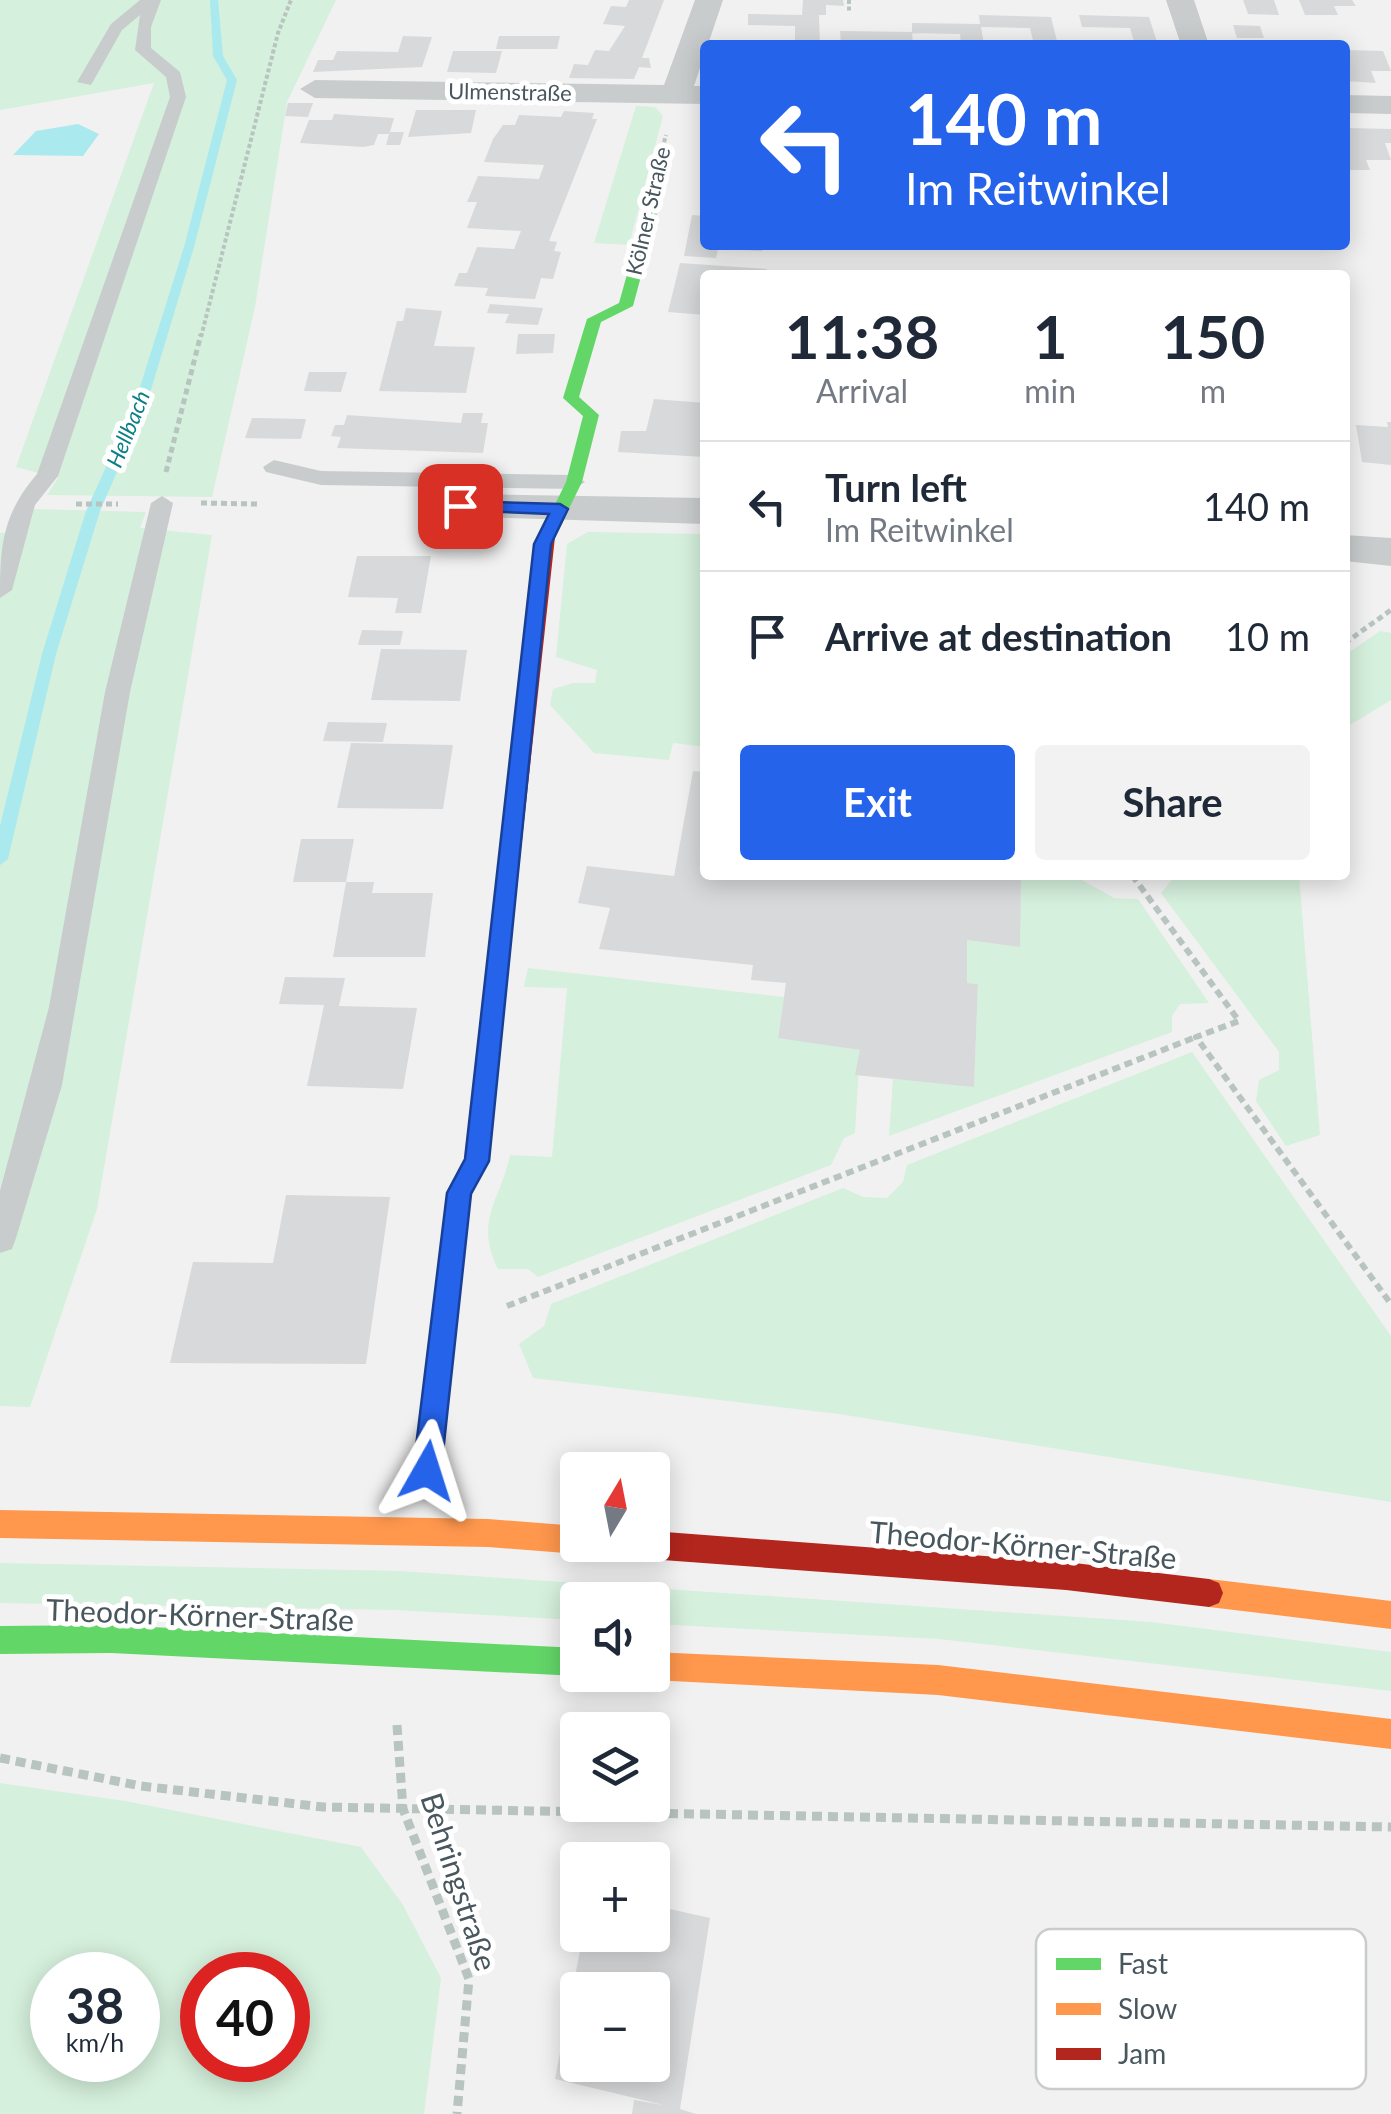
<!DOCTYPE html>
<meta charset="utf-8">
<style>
:root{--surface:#fff;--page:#f2f2f3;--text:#1f2937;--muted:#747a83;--line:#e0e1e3;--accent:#2563eb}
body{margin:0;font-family:Lato,sans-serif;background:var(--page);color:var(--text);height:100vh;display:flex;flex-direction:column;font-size:38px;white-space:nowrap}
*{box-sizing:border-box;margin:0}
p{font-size:32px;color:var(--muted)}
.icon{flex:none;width:55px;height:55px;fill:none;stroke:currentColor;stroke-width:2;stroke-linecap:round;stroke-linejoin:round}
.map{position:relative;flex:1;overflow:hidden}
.sheet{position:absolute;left:700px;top:270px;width:650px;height:610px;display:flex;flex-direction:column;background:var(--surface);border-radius:10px;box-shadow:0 5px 25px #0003}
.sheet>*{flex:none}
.guide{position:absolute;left:700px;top:40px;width:650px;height:210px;border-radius:10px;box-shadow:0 5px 25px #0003;background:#2563eb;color:#fff;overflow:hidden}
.needle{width:65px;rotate:10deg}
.buttons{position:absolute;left:560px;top:1452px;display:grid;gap:20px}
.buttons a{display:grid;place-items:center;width:110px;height:110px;border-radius:10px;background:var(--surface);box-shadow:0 5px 25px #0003;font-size:50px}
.speed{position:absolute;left:30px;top:1952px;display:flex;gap:20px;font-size:50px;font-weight:700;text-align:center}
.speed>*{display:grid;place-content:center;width:130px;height:130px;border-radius:50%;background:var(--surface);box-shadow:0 5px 25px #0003;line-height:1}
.speed small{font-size:25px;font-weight:400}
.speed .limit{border:15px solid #d22;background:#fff;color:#111}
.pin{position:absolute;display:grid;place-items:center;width:85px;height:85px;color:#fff;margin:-42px;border-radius:20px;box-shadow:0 5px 15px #0006}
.me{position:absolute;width:110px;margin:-55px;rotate:6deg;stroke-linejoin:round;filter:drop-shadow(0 0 8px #0008)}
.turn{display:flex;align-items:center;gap:35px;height:210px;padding:0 40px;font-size:45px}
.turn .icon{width:130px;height:130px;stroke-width:2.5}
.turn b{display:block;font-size:70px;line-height:85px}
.eta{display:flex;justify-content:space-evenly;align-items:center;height:170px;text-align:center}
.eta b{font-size:60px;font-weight:700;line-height:70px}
.button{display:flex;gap:20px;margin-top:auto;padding:20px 40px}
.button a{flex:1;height:115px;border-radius:10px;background:var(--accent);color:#fff;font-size:40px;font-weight:700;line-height:115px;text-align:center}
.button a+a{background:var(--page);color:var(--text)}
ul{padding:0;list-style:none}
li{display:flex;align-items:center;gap:30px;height:130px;padding:0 40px;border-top:2px solid var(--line)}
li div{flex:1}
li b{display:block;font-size:38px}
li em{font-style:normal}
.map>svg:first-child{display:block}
.green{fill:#d5f0dc;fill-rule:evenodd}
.water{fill:#aaeaef}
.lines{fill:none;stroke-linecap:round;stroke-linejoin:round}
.stream{fill:#aaeaef;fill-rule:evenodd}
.building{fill:#d8d9da;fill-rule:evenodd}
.path-far3{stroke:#b8c4bf;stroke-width:4;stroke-dasharray:4 2.5;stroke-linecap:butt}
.path-far2{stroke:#b8c4bf;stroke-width:5;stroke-dasharray:6 4;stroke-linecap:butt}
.path-far1{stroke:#b8c4bf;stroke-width:6;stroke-dasharray:8 5;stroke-linecap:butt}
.path{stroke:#b8c4bf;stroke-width:9;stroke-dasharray:10 6;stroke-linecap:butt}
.lane{fill:#c9cccd;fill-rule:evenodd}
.street{fill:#c9cccd;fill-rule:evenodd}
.fast{fill:#63d668;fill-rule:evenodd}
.slow{fill:#ff974d;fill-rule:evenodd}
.jam{fill:#b3261e;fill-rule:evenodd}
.route{fill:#2563eb;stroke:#184099;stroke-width:2.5}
.labels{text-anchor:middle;stroke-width:10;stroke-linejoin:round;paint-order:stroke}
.far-street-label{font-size:22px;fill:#48565e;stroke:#fff}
.far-water-label{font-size:22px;font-style:italic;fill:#0c7e87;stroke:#fff}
.near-street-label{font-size:30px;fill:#48565e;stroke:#fff}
.key{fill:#fff;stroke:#c8cccf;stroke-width:2.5}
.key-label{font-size:28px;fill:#48565e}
</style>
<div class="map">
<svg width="1391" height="2114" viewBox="0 0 1391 2114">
<rect width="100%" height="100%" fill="#f2f1f1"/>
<path class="green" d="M0 0H336L287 102 255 307 212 497 47 495 58 478 16 467 154 83 0 110Z
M636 106 655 107 663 116 629 245 594 243Z
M34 509 146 512 140 528 212 535 97 1209 30 1407 0 1406V533L28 532Z
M588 532 705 534V747L673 743 669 760 594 753 550 705 553 689 573 683H595L597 670 556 657 567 544Z
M1380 631 1391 633V700L1345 728V655Z
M1021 875H1073L1114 898 1138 899 1209 1003 1180 1004 1172 1016V1032L889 1136 893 1079 974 1086 978 984 967 983V940L1019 947Z
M1176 875H1299L1320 1135 1286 1146 1256 1101 1259 1080 1279 1070V1052L1161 893Z
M528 968 784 997 778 1037 860 1050 855 1133 844 1138 831 1165 538 1277 528 1269H498C474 1220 500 1202 510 1155L552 1157 567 988 524 987Z
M1192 1052 1391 1336V1502L839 1414 533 1378 519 1344 544 1326 551 1304 843 1188 863 1197 887 1198 903 1182 907 1165Z
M0 1563 401 1571 1151 1622 1391 1652V1691L939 1639 653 1624 652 1600H578L577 1620 395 1610 0 1603Z
M0 1783 125 1801 361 1847 403 1905 441 1978 424 2114H0ZM52 1975H138V2060H52ZM288 1975V2060H202V1975Z"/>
<path class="water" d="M78 124 99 134 83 156 13 155 36 131Z"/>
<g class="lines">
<path class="stream" d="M210 0H218L223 56 237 80 194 247 147 403 100 511 56 654 8 859 0 865V826L42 654 86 511 135 403 184 247 227 80 213 56Z"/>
</g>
<path class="building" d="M629 0H664L642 58H649L651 68 639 67 634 79 569 78 574 64 588 65 595 50 609 51 625 26 603 24 611 6 626 7Z
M803 0H843L844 6 826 5V15H819L820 45H795V26L748 25V14L802 15Z
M1243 0H1274L1279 15 1248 14Z
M1299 0H1352L1356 6H1334L1338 15H1305Z
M979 15 1051 17 1058 45H1034L1030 28 981 27 984 45H961L960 34 912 33V23L980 24Z
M1079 15 1149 17 1158 45H1135L1130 28 1082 27Z
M1233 25 1260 26 1264 38H1237Z
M840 31 912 32 913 45H841Z
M403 36 432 37 422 67 313 72 318 60H333L337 51 398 52Z
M499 36H560L557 49H496Z
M1345 50 1383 51 1391 71H1371L1376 83 1345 81V62H1350Z
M453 51H502L496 73 447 72Z
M288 103H313L308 117 285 116Z
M416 110H476L471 133 408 137Z
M564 111 594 113 592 119H597L549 241 557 242 554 251 561 252 553 279 541 278 535 299 485 296 488 288 454 286 459 273H467L477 247 514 249 521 231 467 228 477 202H467L478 176 539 179 544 165 484 162 493 139 503 125H515L519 115 561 117Z
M334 114 394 118 390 132H404L400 145H386L389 134H378L374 145 363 147 300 143 309 120H332Z
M1345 128 1391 129V143H1385L1391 160H1366L1370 170H1345Z
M692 215 705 216V245H763L762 251 718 249 716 258 684 256Z
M680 263 767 269 765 275H705V315L668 312Z
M490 304 543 308 538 325 505 323 509 314 487 313Z
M406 308 442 311 434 346 475 347 466 393 379 391 397 321H403Z
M518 334H555L553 353 516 354Z
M309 372H347L341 392 304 391Z
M654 399 705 403V457L618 452 621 431H646Z
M463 413H483L481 423H488L483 453 337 448 341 437 331 436 335 425H344L347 415 461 423Z
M252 418 306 419 301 439 245 438Z
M1387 422H1391V465L1362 462 1356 425 1388 427Z
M357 556H431L421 613H395L398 598 348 597Z
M362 630 403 631 400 645H358Z
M381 649 467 650 460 701 371 700Z
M328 722 387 723 383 742 323 741Z
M351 743 453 745 443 809 337 808Z
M693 771 705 772V875H1021L1020 947 967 940V983L978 984 974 1087 855 1075 860 1050 778 1038 786 983 751 980 753 965 599 949 610 908 578 903 587 866 674 876Z
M301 839H354L346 882H293Z
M346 882H374L372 893H433L425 957H333Z
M285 977 345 978 339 1006 417 1008 403 1089 307 1086 324 1005 279 1004Z
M286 1195 390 1197 366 1364 170 1363 193 1262 273 1263Z
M652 1905 710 1918 680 2109 696 2114H632L634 2100 664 2105 555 2079 583 1935H652ZM578 1990H652V2065H578Z"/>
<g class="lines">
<path class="path-far3" d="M849 0V11
M659 161 666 135
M201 337 278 33 291 0"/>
<path class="path-far2" d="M166 472 201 334
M201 503 258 504
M76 504H118
M1345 643 1391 610"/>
<path class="path-far1" d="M1132 875 1239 1021 1196 1037 1391 1304
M507 1306 1196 1037"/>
<path class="path" d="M397 1725 403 1809 469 1979 457 2114
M0 1758 141 1786 323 1807 1391 1827"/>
<path class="lane" d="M140 0H161L151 27V48L180 72 186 97 58 476 35 505 12 590 0 598C0 546 2 515 37 474L170 97 166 77 135 50 140 15 122 30 91 85 77 82 111 24Z
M274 460 321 471 574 475 585 482 574 489 321 485 266 472 263 467Z
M162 496 173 503 130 692 62 1085 16 1238 12 1249 0 1253V1191L49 1007 105 692 151 503Z"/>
<path class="street" d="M695 0H723L694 86H705V104L315 98 300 89 315 80 664 85Z
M1166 0H1194L1209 45H1181Z
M1345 95 1391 96V114L1345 113Z
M459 494 705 498V524L445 516 439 507 445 498Z
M1345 535 1391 538V566L1345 561Z"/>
<path class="fast" d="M648 198 655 202 657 217 633 306 601 322 579 397 599 415 582 482 553 541H541L539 537 566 482 583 416 563 398 587 319 619 303 643 217 641 202Z
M501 924 512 932 489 1161 471 1195 440 1471 437 1481 427 1484 417 1481 414 1471 447 1193 465 1159 490 932Z
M111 1625 578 1648V1675H582L578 1676 111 1653 0 1654V1626Z"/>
<path class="slow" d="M0 1510 488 1519 578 1526V1545H590L578 1554 488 1547 0 1538Z
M1209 1579 1391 1601V1629L1209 1607 1199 1603 1195 1593 1199 1583Z
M652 1652 938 1665 1391 1719V1749L938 1695 652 1680 641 1675H652Z"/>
<path class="jam" d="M547 532 555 537 512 932 501 940 490 932 539 537Z
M652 1531 1066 1562 1209 1579 1219 1583 1223 1593 1219 1603 1209 1607 1066 1590 649 1559 639 1555 635 1545H652Z"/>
</g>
<path class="route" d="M460 501 560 504 568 509 551 544 489 1161 471 1194 441 1471 437 1480 427 1484 417 1480 413 1471 447 1193 465 1159 534 544 549 514 454 510 451 506Z"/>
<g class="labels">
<g class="far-street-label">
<text transform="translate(510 92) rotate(1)" y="8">Ulmenstraße</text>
<text transform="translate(648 211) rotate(-77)" y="8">Kölner Straße</text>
</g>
<g class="far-water-label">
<text transform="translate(128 429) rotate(-68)" y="8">Hellbach</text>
</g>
<g class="near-street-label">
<text transform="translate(1023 1546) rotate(5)" y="10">Theodor-Körner-Straße</text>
<text transform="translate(200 1616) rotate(2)" y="10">Theodor-Körner-Straße</text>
<text transform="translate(458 1882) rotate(72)" y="10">Behringstraße</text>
</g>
</g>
<rect x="1036" y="1929" width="330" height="160" rx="15" class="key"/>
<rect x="1056" y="1958" width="45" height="12" fill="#63d668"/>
<rect x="1056" y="2003" width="45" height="12" fill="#ff974d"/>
<rect x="1056" y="2048" width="45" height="12" fill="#b3261e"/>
<g class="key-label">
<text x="1118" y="1974">Fast</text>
<text x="1118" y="2019">Slow</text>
<text x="1118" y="2064">Jam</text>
</g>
</svg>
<div class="buttons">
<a><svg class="needle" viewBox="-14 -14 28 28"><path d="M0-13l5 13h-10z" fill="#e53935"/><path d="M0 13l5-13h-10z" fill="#747a83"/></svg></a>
<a><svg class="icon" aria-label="sound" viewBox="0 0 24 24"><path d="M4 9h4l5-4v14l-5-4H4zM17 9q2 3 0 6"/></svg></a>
<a><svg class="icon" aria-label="layers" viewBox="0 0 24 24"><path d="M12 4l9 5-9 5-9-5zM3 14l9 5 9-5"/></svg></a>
<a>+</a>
<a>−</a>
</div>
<div class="speed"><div>38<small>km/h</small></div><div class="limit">40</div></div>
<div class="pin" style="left:460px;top:506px;background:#d93025"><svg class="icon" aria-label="arrive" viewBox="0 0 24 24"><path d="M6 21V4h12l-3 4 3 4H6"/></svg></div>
<svg class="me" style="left:427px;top:1471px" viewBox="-20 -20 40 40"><path d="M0-17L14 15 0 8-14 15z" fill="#2563eb" stroke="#fff" stroke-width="4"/></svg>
<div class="guide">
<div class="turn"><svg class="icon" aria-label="left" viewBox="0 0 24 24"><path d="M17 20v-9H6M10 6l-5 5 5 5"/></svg><div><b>140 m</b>Im Reitwinkel</div></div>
</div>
<section class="sheet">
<div class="eta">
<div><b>11:38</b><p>Arrival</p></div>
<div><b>1</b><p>min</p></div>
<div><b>150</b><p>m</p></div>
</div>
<ul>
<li><svg class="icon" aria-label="left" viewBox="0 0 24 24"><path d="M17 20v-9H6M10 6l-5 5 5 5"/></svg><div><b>Turn left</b><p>Im Reitwinkel</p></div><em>140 m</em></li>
<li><svg class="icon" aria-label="arrive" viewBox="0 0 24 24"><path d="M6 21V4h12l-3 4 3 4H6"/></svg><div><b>Arrive at destination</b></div><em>10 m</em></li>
</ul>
<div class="button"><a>Exit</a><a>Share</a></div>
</section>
</div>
